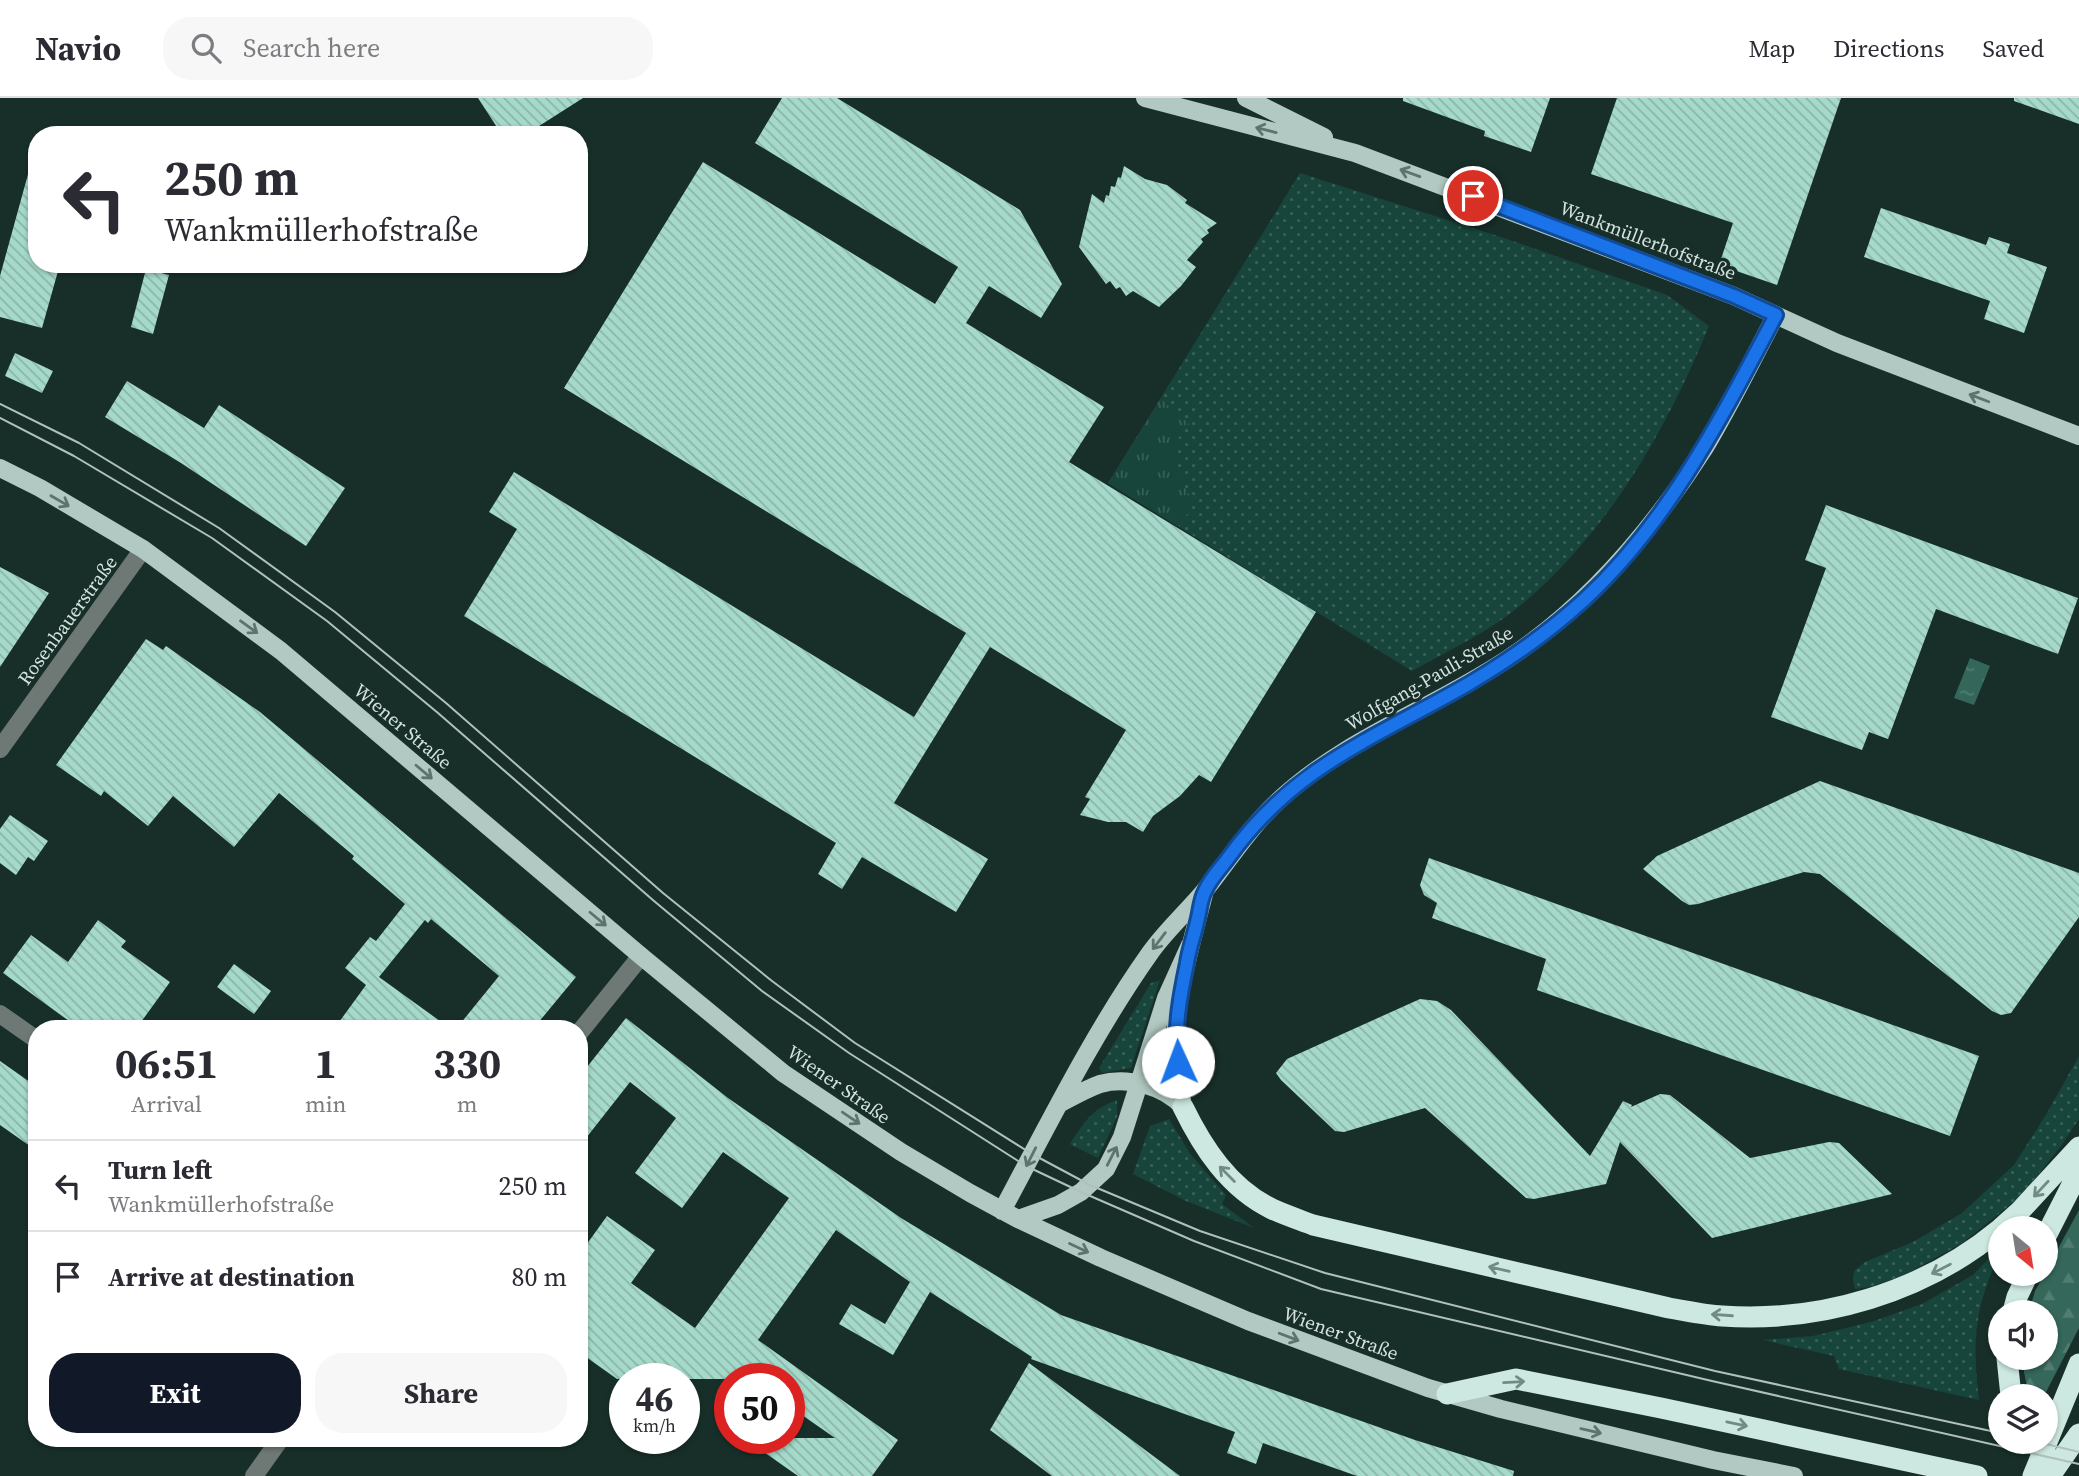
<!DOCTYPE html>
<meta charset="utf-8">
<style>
:root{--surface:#fff;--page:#f7f7f7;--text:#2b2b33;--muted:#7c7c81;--line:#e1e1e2;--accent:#111827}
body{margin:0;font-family:"Source Serif 4",serif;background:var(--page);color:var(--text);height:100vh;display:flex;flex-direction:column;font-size:26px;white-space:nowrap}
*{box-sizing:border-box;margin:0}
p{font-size:23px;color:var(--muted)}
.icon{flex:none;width:38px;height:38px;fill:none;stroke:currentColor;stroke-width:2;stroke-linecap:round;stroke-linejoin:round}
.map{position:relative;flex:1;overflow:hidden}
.side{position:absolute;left:28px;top:922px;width:560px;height:427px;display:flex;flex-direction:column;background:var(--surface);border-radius:28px;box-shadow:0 2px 5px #0004}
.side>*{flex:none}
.hud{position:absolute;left:28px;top:28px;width:560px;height:147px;border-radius:28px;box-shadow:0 2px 5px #0004;background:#fff;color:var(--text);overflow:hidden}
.needle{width:46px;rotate:150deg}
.controls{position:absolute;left:1988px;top:1118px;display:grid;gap:14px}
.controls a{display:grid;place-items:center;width:70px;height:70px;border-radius:50%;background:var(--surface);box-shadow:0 2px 5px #0004;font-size:35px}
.speed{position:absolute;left:609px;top:1265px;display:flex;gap:14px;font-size:35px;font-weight:700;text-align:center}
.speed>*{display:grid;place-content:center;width:91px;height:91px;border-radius:50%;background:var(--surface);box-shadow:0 2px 5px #0004;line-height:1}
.speed small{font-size:18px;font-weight:400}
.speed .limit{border:10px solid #d22;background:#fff;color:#111}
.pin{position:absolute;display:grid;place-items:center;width:60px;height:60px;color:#fff;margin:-30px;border:4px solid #fff;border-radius:50%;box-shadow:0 2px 7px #0007}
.me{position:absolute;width:77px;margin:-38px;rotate:358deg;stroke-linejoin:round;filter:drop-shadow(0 0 5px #0008)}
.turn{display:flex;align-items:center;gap:24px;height:147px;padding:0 21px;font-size:32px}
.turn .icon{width:91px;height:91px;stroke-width:2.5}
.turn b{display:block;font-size:49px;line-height:60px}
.eta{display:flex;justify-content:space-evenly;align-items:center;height:119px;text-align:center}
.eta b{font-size:42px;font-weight:700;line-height:49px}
.action{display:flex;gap:14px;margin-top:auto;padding:14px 21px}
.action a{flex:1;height:80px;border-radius:28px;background:var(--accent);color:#fff;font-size:28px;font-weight:700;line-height:80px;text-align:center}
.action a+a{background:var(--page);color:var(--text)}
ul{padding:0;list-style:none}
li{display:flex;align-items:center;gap:21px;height:91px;padding:0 21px;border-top:2px solid var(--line)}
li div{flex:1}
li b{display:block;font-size:26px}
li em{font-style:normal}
header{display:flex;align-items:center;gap:42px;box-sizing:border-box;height:98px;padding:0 35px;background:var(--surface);border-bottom:2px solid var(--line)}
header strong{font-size:33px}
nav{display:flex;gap:38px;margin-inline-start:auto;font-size:24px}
.search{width:490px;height:63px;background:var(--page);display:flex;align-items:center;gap:18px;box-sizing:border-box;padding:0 24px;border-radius:28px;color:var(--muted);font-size:26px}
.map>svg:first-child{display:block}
.grass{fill:url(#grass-dots)}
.forest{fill:url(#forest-firs)}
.park{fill:url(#park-tufts)}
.water{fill:url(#water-ripples)}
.building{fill:url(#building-back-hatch)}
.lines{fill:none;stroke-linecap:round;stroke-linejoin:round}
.minor{stroke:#6e7975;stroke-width:18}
.major{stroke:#b1c9c2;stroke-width:18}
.highway{stroke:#cce8e0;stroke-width:21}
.tram{stroke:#b1c0bc;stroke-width:2}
.oneway{stroke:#5d746e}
.oneway2{stroke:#728c84}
.route-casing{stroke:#114b97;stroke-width:18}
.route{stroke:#1a73e8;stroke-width:12}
.labels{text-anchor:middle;stroke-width:7;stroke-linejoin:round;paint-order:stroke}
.street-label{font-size:19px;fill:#d5e2de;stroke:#182f29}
</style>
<header>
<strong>Navio</strong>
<div class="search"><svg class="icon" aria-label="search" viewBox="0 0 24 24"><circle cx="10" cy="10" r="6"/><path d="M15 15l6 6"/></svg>Search here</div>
<nav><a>Map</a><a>Directions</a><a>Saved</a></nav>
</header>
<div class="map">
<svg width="2079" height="1378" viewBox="0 0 2079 1378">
<defs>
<pattern id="grass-dots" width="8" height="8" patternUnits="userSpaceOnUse" patternTransform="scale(1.75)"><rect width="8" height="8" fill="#17453b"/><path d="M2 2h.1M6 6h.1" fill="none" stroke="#386057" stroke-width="1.8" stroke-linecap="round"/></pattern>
<pattern id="forest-firs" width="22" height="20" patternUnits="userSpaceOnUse" patternTransform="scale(1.75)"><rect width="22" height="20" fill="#35675a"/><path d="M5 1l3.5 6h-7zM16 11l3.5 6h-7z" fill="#517c71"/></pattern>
<pattern id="park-tufts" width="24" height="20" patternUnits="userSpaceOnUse" patternTransform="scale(1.75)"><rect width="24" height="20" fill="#17453b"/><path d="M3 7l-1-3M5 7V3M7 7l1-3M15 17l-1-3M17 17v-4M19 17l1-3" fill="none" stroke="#386057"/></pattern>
<pattern id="water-ripples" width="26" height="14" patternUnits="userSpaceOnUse" patternTransform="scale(1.75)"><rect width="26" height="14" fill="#34675a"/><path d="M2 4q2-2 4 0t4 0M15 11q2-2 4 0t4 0" fill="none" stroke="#507c71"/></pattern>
<pattern id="building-back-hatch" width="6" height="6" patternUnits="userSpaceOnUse" patternTransform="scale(1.75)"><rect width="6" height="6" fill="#a5dacb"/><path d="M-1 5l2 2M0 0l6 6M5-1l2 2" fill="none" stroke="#8cb4a9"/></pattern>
</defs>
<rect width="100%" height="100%" fill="#182f29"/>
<path class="grass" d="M1300 75 1507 141 1667 197 1709 228C1666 333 1609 433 1521 507 1489 534 1449 552 1412 573L1108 385Z
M1160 882 1131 970 1102 975 1099 970 1151 885Z
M2079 958V1021L2061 1048 2021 1098 1961 1146 1902 1178 1869 1189 1855 1191 1853 1181 1854 1173 1865 1164 1913 1144 1962 1115 2014 1067 2047 1015Z
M1117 1002V1019L1098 1060 1070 1046C1085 1023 1092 1011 1117 1002Z
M1169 1021 1191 1057 1226 1097 1222 1106 1254 1130 1186 1103 1133 1076 1150 1028Z
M2000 1149V1155C1974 1211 1972 1242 1979 1302L1839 1271 1834 1258 1763 1242 1813 1238 1871 1224 1922 1206 1973 1177Z"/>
<path class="forest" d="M2079 1112V1230L2044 1298H2029L2024 1274V1260H2046V1214H2029L2035 1193Z"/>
<path class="park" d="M1161 301 1189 326C1183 333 1176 341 1175 351 1173 368 1184 391 1195 404L1179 429 1108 385Z"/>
<path class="water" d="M1970 560 1990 568 1974 607 1954 600Z"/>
<path class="building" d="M478 0H583L525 37H502Z
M782 0H837L1020 112 1062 186 1041 220 989 188 966 225 1104 309 1069 364 1316 514 1211 684 1199 677 1180 698 1153 718 1143 734 1126 724H1108L1080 717 1090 701 1085 699 1126 632 990 549 894 705 988 761 956 814 862 759 842 791 831 784 818 776 836 745 464 518 517 431 489 414 514 374 914 619 966 535 564 290 703 64 935 206 958 169 755 45Z
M1403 0H1550L1531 54 1484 38 1485 33 1403 3Z
M1617 0H1841L1777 187 1719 167 1733 125 1591 76Z
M2014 0H2079V26L2014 3Z
M1124 68 1145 81 1167 87 1187 102 1185 105 1217 125 1207 132 1209 135 1201 141 1203 144 1187 162 1196 169 1181 188 1159 209 1133 193 1126 198 1120 189 1116 191 1110 183 1106 186 1079 149 1092 96 1104 105 1106 97 1109 98 1111 88 1115 89 1118 79 1121 80Z
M30 69 37 70V166H60L42 230 0 219V178Z
M1881 110 1986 147 1989 139 2010 146 2007 155 2047 169 2024 235 1984 221 1990 203 1864 159Z
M146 171 169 177 153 236 131 229Z
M15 255 53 273 42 295 5 278Z
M127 283 204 330 219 307 345 390 306 448 181 365 105 319Z
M1826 407 2078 500 2058 556 1936 511 1888 641 1869 634 1862 652 1771 619 1826 470 1805 462Z
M0 469 49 495 0 569Z
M146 541 163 552 166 548 260 614 576 879 533 931H456L499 878 431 821 428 825 425 822 379 879 451 931H334L366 887 345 870 370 839 376 843 405 806 352 761 354 758 279 695 234 749 173 698 148 728 104 693 101 698 56 667Z
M1820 683 2079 775V819L2011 915 2001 917 1992 913 1820 776 1804 774 1698 806 1689 807 1682 803 1643 771 1657 758Z
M10 717 48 743 34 763 28 759 16 777 0 765V731Z
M1429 760 1979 958 1950 1038 1537 892 1546 861 1432 820 1437 805 1424 797 1420 787Z
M98 822 126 843 121 849 170 884 136 931H80L3 875 31 837 68 864Z
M234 866 271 893 254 916 217 889Z
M1420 901 1437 903 1451 912 1590 1058 1623 1003 1632 1007 1631 1009 1660 996 1670 997 1750 1060 1829 1044 1839 1045 1892 1096 1712 1140 1620 1044 1606 1086 1534 1101 1526 1100 1425 1010 1344 1034 1335 1033 1281 982 1276 975 1287 961Z
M626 920 728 1000 901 1120 1061 1217 1415 1342 1514 1373 1513 1378H1357L1263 1345 1256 1366 1227 1355 1235 1334 1031 1261 1032 1259 930 1194 893 1257 839 1226 851 1206 885 1226 910 1184 836 1132 758 1242 898 1342 872 1378H798L744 1340H835L789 1308V1281H617L579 1254V1157L607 1118 655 1152 631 1185 695 1230 789 1100 723 1054 682 1110 635 1075 676 1020 630 984 579 1049V979Z
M0 963 37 989V1053L0 1027Z
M1029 1265 1180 1378H1052L990 1332Z"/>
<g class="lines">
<path class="minor" d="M0 651 143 451
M0 916 37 942
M579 935 641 858
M254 1378 281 1340"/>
<path class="major" d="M1145 0 1355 55 1734 198 1837 245 2079 338
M1246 0 1324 39
M0 370 40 390 143 451 281 553 641 858 783 975 901 1054 970 1095 1018 1121 1101 1160 1248 1223 1428 1290 1501 1311 1713 1362 1794 1378
M1059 1006C1072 999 1086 991 1100 986 1127 978 1164 988 1183 1009
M1183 1009C1180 987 1174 962 1175 939 1178 890 1192 843 1204 796
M1002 1113C1048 1027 1094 934 1150 855 1167 831 1188 813 1206 791 1229 762 1248 732 1275 706 1341 642 1430 612 1506 562 1588 508 1651 434 1704 351 1730 308 1752 262 1776 217
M1018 1121 1058 1107 1081 1094 1106 1071 1122 1039 1166 900 1190 847"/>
<path class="highway" d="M1183 1009C1203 1050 1229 1090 1272 1111 1285 1117 1300 1122 1313 1127L1669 1210C1687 1213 1705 1217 1722 1218 1821 1225 1924 1194 2000 1131
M2001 1130 2020 1113 2079 1049
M2046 1138 2079 1073
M2013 1214 2017 1199 2028 1176
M2007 1260 2011 1298
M1447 1296 1516 1281 1661 1310 1977 1378
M2033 1378 2079 1266
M2050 1378 2079 1336"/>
<path class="tram" d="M0 306 79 345 219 430 335 514 446 605 663 795 772 883 855 945 1032 1056 1090 1087 1200 1133 1325 1175 1715 1273 2000 1335
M0 320 74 358 212 440 327 523 438 615 654 803 762 893 849 955 1026 1068 1081 1094 1194 1143 1321 1191 1712 1283 2079 1366
M2038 1344 2079 1354"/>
</g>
<defs><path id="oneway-shaft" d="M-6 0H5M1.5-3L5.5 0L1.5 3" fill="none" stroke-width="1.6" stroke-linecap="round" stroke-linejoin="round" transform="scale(1.75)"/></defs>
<g class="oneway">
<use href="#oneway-shaft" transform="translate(1266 32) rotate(-166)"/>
<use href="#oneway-shaft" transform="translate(1410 75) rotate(-160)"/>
<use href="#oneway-shaft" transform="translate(1979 300) rotate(-159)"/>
<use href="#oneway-shaft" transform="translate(60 403) rotate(30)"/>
<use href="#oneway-shaft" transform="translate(249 529) rotate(36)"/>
<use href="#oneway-shaft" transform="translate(424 674) rotate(40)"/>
<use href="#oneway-shaft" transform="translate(598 821) rotate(40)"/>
<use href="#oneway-shaft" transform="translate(1159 843) rotate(127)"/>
<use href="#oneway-shaft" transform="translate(851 1020) rotate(34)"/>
<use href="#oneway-shaft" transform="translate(1112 1058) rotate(-63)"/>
<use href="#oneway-shaft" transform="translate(1031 1059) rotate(117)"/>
<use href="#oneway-shaft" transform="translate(1079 1150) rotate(25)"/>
<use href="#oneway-shaft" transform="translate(1289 1239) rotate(21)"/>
<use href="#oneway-shaft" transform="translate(1591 1333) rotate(13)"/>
</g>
<g class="oneway2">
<use href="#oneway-shaft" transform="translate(1227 1076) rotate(-135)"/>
<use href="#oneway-shaft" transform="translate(2041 1091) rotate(133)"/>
<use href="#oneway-shaft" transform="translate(1499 1171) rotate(-167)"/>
<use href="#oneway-shaft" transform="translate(1941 1171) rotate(153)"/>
<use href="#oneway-shaft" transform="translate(1722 1217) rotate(-176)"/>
<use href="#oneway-shaft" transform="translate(1514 1284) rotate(-3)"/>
<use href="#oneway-shaft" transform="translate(1737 1326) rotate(12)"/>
</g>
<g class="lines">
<defs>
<path id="route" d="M1178 964C1174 930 1180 898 1187 865 1189 851 1194 838 1197 824 1200 814 1200 802 1205 793 1210 781 1221 770 1229 759 1295 667 1377 639 1470 585 1511 561 1550 533 1585 501 1670 422 1722 318 1776 217L1734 198 1473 98"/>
</defs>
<use href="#route" class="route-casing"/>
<use href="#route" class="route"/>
</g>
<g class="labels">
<g class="street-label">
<text transform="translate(1648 142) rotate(21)" y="7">Wankmüllerhofstraße</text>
<text transform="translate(67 522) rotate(-54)" y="7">Rosenbauerstraße</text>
<text transform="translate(1429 580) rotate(-30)" y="7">Wolfgang-Pauli-Straße</text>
<text transform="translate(403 628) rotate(40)" y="7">Wiener Straße</text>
<text transform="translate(839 986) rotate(35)" y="7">Wiener Straße</text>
<text transform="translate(1341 1235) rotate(20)" y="7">Wiener Straße</text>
</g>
</g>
</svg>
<div class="controls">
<a><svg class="needle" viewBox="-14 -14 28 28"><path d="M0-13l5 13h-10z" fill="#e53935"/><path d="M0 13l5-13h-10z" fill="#7c7c81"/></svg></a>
<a><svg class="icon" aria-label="sound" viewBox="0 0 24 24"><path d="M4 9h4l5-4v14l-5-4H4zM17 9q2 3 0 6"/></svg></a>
<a><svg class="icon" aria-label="layers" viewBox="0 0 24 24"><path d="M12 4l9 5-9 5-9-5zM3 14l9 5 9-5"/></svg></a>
</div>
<div class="speed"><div>46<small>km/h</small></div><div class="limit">50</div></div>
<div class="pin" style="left:1473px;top:98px;background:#d93025"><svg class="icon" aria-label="arrive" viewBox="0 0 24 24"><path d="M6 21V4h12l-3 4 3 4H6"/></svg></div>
<svg class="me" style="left:1178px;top:964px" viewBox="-20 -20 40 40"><circle r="19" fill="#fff"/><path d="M0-13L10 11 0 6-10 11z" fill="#1a73e8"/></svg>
<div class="hud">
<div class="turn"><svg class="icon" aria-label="left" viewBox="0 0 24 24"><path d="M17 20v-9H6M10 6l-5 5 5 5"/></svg><div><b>250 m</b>Wankmüllerhofstraße</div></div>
</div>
<section class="side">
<div class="eta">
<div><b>06:51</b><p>Arrival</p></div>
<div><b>1</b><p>min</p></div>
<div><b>330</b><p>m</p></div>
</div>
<ul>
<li><svg class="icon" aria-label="left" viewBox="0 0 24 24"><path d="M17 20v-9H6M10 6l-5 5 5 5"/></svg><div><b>Turn left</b><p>Wankmüllerhofstraße</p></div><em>250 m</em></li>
<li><svg class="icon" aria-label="arrive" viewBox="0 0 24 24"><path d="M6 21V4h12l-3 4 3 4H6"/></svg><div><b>Arrive at destination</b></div><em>80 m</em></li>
</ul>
<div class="action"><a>Exit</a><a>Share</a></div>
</section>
</div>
